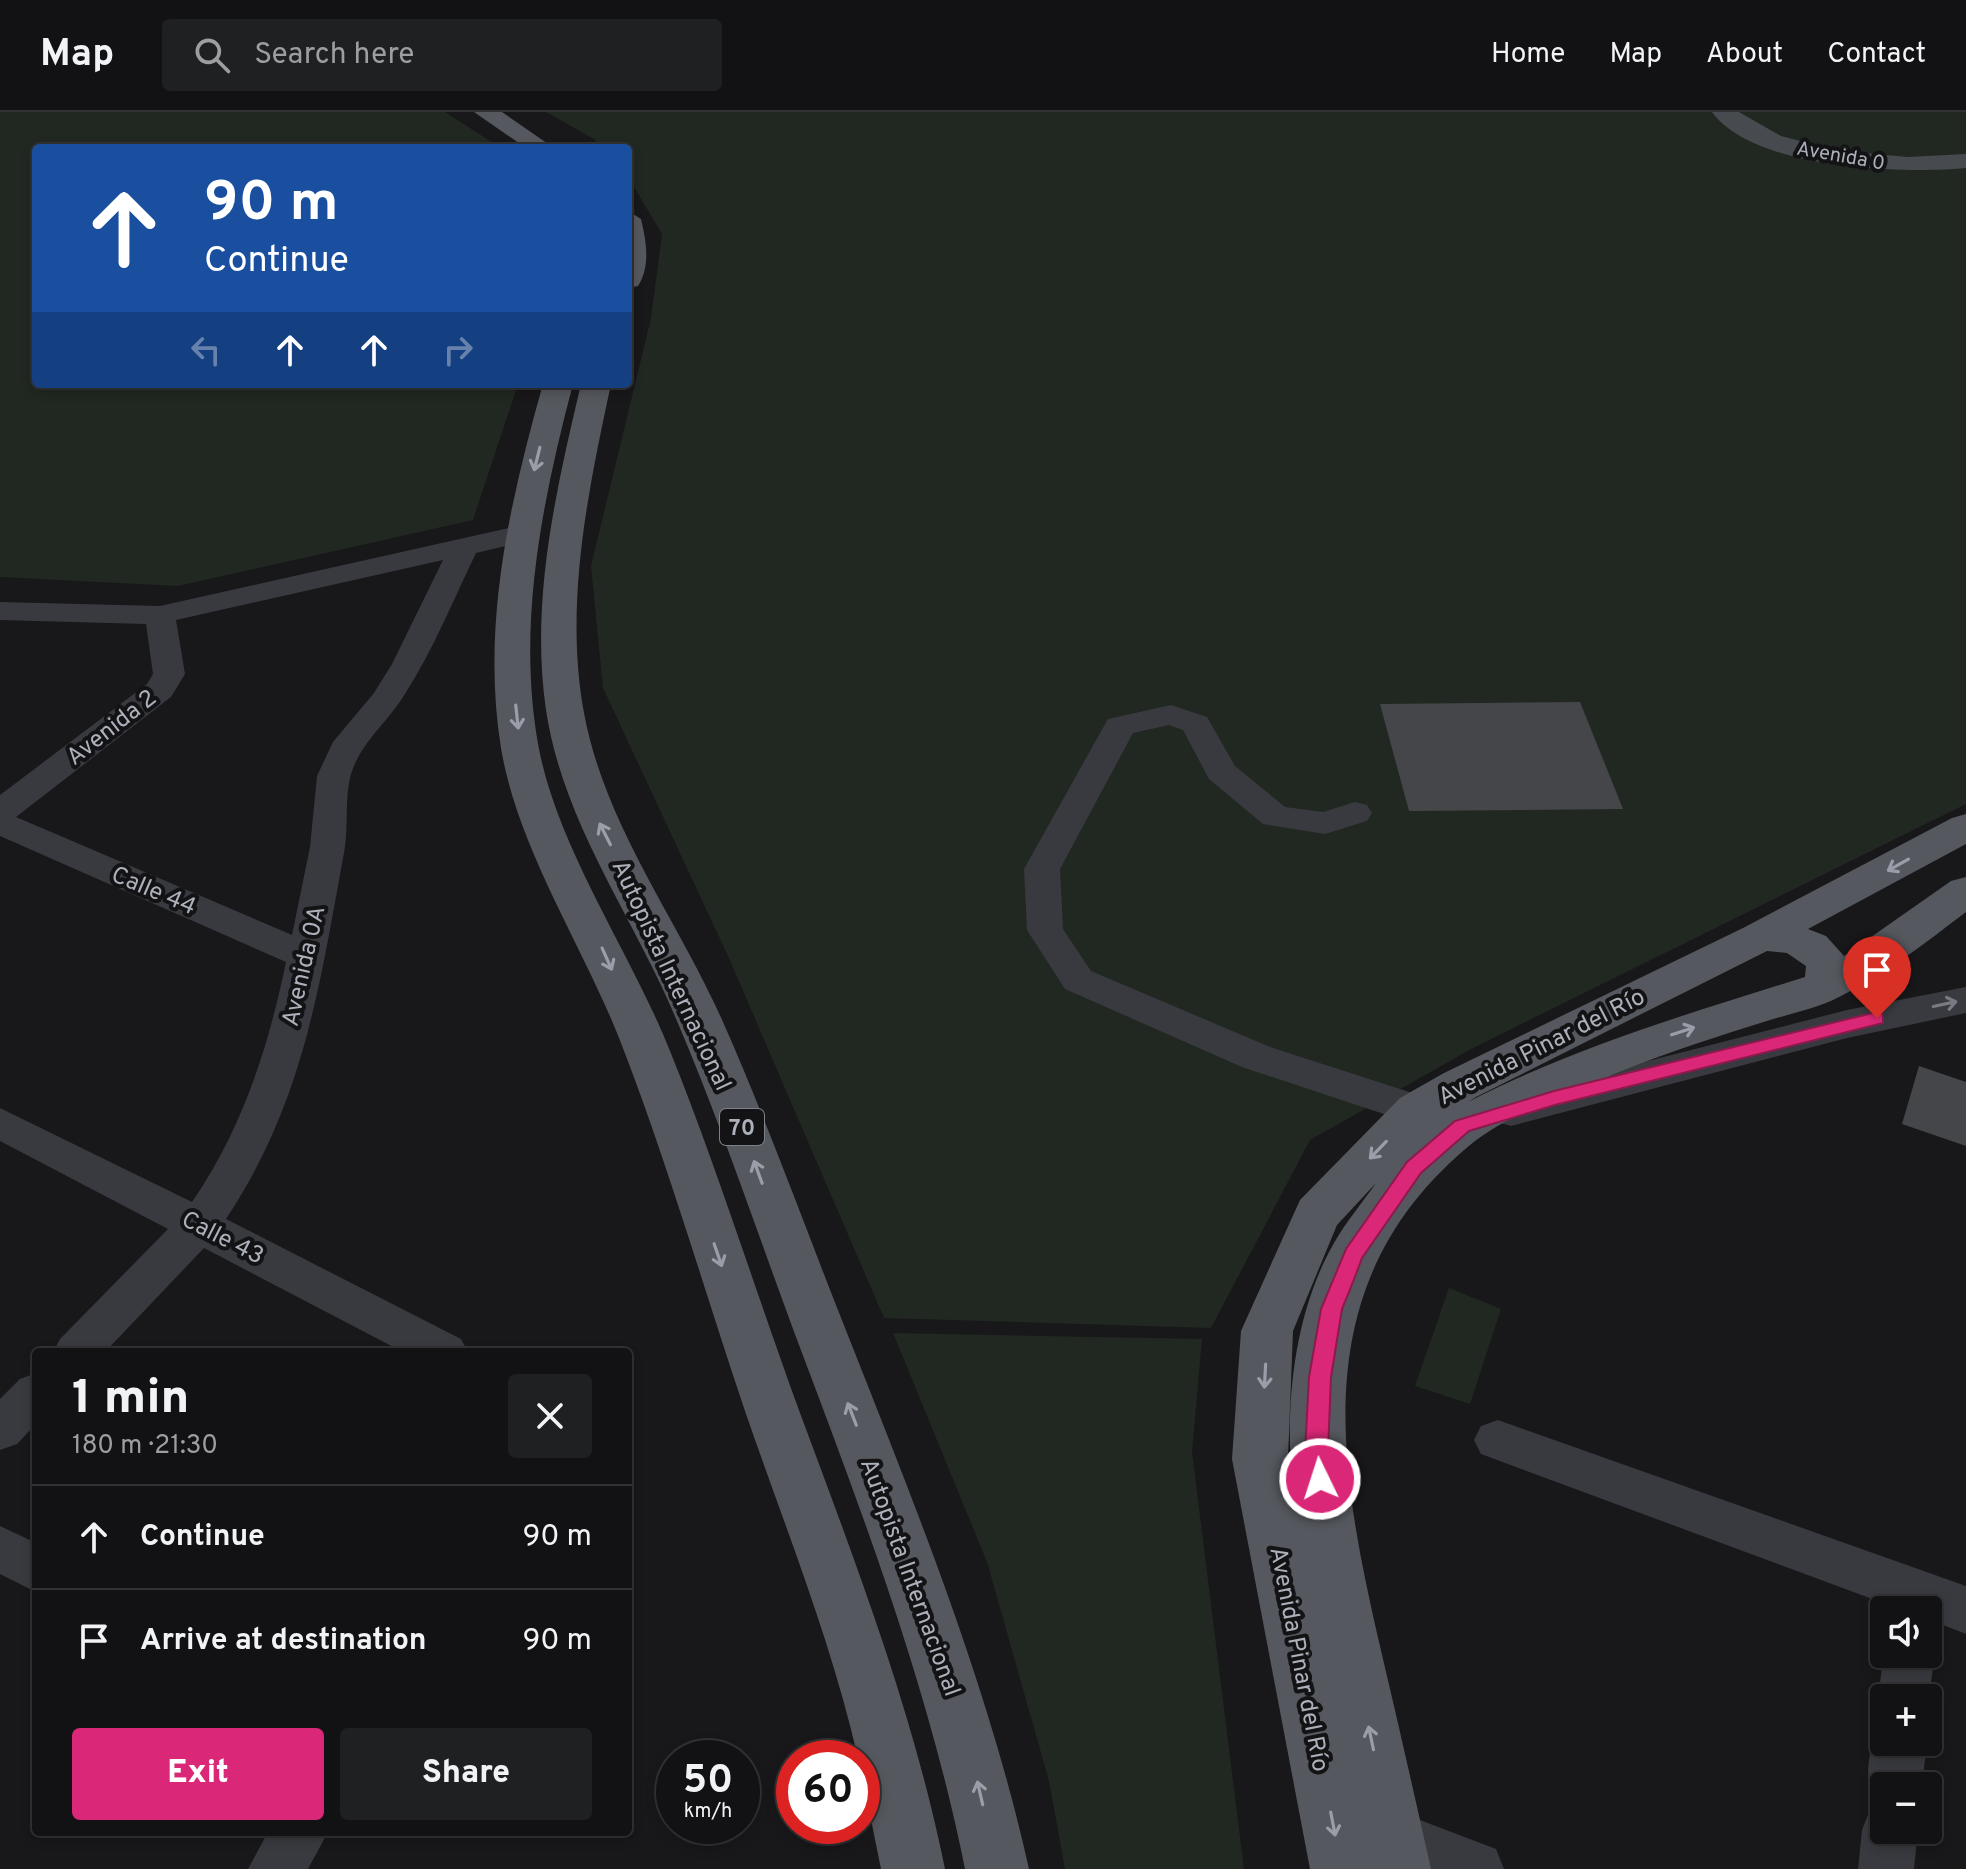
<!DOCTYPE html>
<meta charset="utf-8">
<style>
:root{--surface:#121214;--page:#1f2022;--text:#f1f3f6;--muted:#9c9ea0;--line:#313234;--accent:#db2777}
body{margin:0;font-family:Overpass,sans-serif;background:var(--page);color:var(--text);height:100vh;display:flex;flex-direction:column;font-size:30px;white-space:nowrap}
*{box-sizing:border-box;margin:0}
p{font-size:26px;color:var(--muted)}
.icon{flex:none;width:44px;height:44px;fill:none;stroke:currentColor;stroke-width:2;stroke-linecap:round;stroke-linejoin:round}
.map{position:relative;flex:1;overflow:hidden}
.panel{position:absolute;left:32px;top:1236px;width:600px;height:488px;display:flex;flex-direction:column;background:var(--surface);border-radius:8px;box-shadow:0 4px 12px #0003,0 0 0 2px var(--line)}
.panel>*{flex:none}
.top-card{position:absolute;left:32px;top:32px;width:600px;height:244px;border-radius:8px;box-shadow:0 4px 12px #0003,0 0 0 2px var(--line);background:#1a4fa0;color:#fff;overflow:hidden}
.buttons{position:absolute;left:1870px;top:1484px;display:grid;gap:16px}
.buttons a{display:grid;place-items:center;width:72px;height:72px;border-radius:8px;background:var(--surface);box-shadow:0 4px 12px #0003,0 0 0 2px var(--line);font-size:40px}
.speed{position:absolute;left:656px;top:1628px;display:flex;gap:16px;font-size:40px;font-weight:700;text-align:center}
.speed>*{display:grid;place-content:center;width:104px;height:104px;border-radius:50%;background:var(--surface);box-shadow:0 4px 12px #0003,0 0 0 2px var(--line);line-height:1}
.speed small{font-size:20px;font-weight:400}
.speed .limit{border:12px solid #d22;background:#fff;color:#111}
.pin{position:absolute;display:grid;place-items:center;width:68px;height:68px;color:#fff;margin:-82px -34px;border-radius:50% 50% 50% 0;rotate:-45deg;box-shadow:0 0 8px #0007}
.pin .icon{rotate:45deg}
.me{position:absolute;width:88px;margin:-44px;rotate:356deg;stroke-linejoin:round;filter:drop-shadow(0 0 6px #0008)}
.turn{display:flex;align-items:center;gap:28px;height:168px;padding:0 40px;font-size:36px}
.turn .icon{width:104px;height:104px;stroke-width:2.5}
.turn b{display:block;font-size:56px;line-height:68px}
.lanes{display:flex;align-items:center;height:76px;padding:0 40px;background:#0003;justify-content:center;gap:40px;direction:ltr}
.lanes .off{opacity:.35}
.round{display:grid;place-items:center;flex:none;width:84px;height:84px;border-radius:8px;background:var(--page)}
.head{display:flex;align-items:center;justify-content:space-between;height:136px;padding:0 40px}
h1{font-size:48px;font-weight:800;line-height:60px}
.button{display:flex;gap:16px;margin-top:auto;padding:16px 40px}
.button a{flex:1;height:92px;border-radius:8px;background:var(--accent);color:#fff;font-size:32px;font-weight:800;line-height:92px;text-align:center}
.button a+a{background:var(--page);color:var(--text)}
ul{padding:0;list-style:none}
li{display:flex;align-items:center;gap:24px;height:104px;padding:0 40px;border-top:2px solid var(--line)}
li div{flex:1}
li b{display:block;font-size:30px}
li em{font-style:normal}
header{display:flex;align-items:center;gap:48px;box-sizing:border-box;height:112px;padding:0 40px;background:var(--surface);border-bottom:2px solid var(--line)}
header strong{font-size:38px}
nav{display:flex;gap:44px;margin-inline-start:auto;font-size:28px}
.search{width:560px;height:72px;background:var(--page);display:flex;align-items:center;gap:20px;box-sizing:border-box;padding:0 28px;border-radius:8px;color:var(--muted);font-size:30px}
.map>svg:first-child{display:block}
.green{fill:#202821}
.building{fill:#45464a}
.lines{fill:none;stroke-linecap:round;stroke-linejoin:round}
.street{fill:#393a3f;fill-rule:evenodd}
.secondary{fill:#474a4f;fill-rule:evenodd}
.primary{fill:#55585e;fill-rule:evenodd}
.oneway{stroke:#9a9ea8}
.oneway2{stroke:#787b83}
.route{fill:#db2777;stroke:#8e194d;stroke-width:2}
.labels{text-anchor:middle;stroke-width:8;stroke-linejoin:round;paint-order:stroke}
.far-street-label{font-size:20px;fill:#abb0ba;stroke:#131315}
.shield{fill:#131315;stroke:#7d8188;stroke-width:2}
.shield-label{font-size:22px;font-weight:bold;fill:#abb0ba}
.street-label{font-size:24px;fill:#abb0ba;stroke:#131315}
</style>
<header>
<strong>Map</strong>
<div class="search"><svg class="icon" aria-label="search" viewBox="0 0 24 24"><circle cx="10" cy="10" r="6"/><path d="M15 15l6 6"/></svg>Search here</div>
<nav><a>Home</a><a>Map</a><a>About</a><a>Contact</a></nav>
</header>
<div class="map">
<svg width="1966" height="1757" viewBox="0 0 1966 1757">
<rect width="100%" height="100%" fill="#18181a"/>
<path class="green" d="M0 0H445L501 36H36V272H518L473 408 178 474 0 465Z
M546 0H1966V692L1473 936 1310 1028 1211 1216 884 1206 728 844 603 576 591 454 651 206 662 122 628 65V36H602L594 27Z
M1449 1176 1501 1197 1470 1292 1415 1274Z
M893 1221 1202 1227 1192 1340 1244 1757H1065L1049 1669 987 1450Z"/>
<path class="building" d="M1580 590 1623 697 1409 699 1380 592Z
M1919 954 1966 970V1034L1902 1012Z"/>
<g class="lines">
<path class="street" d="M522 413 532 416 536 422 532 428 476 441C453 489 433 538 405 582 388 610 361 630 351 662 344 687 349 716 344 741 319 876 304 989 226 1107L461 1227 468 1240H403L204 1136 105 1240H53L60 1227 168 1117 0 1029V996L192 1090C242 1017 268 937 286 850L0 724V683L147 572 153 562 146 512 0 508V490L160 494ZM443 448 392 552 374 581 333 630 317 664 310 735 292 823 16 705 171 585 185 562 176 508Z
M1171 593 1207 605 1235 654 1285 695 1323 700 1355 690 1367 693 1372 701 1367 709 1325 722 1263 712 1209 667 1183 618 1169 613 1133 621 1060 757 1063 817 1091 859 1270 935 1431 987 1437 998 1431 1009 1417 1013 1242 955 1065 877 1027 818 1024 757 1104 614 1108 607Z
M1966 875V901L1847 926 1511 1014 1497 1010 1491 999 1497 988 1511 984 1847 898Z
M36 1261V1312L17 1332 0 1338V1287L20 1267Z
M1498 1308 1966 1474V1522L1928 1507V1498H1902L1481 1342 1474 1328 1481 1314Z
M0 1414 36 1431V1480L0 1462Z
M1928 1526 1935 1542 1928 1591V1586H1884V1601L1878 1586 1884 1540 1928 1542Z
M1884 1610V1630H1927L1922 1674H1884V1718H1918L1914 1757H1858L1862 1718 1870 1698 1880 1695C1860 1679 1868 1627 1884 1610Z
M1391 1697 1496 1737 1504 1757H1402L1371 1745 1363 1725 1371 1705Z
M268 1720H328L308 1757H248Z"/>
<path class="secondary" d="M1712 0H1739L1781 24 1839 39 1908 45 1966 42V56C1902 62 1753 57 1712 0Z"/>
<path class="primary" d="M474 0H502L554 36H526Z
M628 99 641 107C646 128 651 154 638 174L628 176Z
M543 272H573C542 390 516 515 539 637 559 739 631 841 670 939 718 1058 756 1181 800 1301 856 1452 913 1599 945 1757H881L862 1663V1646H858C831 1528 785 1415 746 1302 704 1178 668 1052 621 931 584 835 518 738 501 636 481 513 510 389 543 272Z
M581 272H611C588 379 564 492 584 601 605 714 677 806 723 910 769 1014 807 1121 849 1226 918 1401 988 1573 1029 1757H965C928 1573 862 1400 796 1225 757 1120 721 1012 677 909 634 805 563 712 546 598 530 489 556 378 581 272Z
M1966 702V732L1808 817 1826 824 1844 844 1951 769 1966 765V800C1925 831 1886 862 1839 885 1818 896 1793 901 1770 908 1719 924 1668 940 1619 960 1574 979 1514 999 1475 1029 1306 1165 1336 1343 1379 1530 1397 1606 1414 1681 1431 1757H1310L1232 1347 1241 1219 1300 1088 1400 986 1444 961 1743 816 1952 706ZM1767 839 1787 841 1806 854 1805 865C1690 901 1575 935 1468 990L1476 985ZM1376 1071C1362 1091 1346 1110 1334 1131 1294 1201 1285 1291 1292 1370L1288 1347 1293 1219 1337 1113Z"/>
</g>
<defs><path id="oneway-shaft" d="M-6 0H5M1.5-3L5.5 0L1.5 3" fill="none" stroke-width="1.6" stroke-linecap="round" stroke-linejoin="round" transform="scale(2)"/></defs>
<g class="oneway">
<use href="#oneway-shaft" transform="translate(537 347) rotate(104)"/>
<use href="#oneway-shaft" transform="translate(517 605) rotate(84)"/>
<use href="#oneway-shaft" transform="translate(605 722) rotate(-117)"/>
<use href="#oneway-shaft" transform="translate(1898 753) rotate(151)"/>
<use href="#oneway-shaft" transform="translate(607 847) rotate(66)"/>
<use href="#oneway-shaft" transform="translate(1683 919) rotate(-18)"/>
<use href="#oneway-shaft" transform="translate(1378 1038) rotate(134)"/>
<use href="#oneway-shaft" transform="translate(758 1060) rotate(-110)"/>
<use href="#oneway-shaft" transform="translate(718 1143) rotate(71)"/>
<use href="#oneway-shaft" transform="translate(1265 1264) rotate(93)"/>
<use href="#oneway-shaft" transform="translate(852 1302) rotate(-111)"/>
<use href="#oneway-shaft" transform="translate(1371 1626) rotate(-102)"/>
<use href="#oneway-shaft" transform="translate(980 1681) rotate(-103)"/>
<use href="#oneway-shaft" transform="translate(1333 1712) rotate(79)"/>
</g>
<use class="oneway2" href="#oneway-shaft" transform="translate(1945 892) rotate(-12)"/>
<path class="route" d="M1877 900 1883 902V911L1555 993 1469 1019 1421 1061 1362 1146 1353 1170 1342 1197 1331 1265 1328 1340 1332 1367 1328 1374 1320 1377 1312 1374 1305 1340 1309 1265 1321 1197 1346 1137 1407 1050 1455 1009 1554 979Z"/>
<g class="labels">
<g class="far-street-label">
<text transform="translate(1841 43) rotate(10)" y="7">Avenida 0</text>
</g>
<rect class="shield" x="720" y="997" width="44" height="36" rx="6"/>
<g class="shield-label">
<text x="742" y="1023">70</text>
</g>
<g class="street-label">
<text transform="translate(111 615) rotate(-38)" y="8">Avenida 2</text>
<text transform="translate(154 778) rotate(23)" y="8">Calle 44</text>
<text transform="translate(303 854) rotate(-77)" y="8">Avenida 0A</text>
<text transform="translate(672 863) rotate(65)" y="8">Autopista Internacional</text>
<text transform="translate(1541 934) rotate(-27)" y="8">Avenida Pinar del Río</text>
<text transform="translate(223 1125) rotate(27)" y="8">Calle 43</text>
<text transform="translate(911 1465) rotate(70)" y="8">Autopista Internacional</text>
<text transform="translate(1300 1547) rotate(79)" y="8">Avenida Pinar del Río</text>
</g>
</g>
</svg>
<div class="buttons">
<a><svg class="icon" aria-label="sound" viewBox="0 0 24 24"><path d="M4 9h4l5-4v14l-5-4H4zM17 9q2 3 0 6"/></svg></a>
<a>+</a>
<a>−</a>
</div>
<div class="speed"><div>50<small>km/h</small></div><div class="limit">60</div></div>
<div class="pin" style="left:1877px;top:906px;background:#d93025"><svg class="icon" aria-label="arrive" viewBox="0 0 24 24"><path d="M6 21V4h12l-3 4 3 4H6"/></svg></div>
<svg class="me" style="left:1320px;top:1367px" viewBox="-20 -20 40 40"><circle r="17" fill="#db2777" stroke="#fff" stroke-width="3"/><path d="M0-11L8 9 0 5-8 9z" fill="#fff"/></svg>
<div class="top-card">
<div class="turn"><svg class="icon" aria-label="ahead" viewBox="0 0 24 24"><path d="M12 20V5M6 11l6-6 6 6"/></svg><div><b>90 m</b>Continue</div></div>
<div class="lanes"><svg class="icon off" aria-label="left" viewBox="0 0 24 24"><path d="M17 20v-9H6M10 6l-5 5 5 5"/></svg><svg class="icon" aria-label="ahead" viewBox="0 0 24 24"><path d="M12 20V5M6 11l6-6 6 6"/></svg><svg class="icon" aria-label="ahead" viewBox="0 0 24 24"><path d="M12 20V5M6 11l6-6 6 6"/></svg><svg class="icon off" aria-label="right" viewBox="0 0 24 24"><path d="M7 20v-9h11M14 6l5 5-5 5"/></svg></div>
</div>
<section class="panel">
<div class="head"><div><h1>1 min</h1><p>180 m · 21:30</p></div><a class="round"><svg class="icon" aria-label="close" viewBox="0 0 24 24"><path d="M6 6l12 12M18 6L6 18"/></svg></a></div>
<ul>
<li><svg class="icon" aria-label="ahead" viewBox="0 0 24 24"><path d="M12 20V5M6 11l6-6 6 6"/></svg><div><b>Continue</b></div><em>90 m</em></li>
<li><svg class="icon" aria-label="arrive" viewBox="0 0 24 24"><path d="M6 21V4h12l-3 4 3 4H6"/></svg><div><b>Arrive at destination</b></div><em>90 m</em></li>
</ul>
<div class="button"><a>Exit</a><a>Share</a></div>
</section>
</div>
